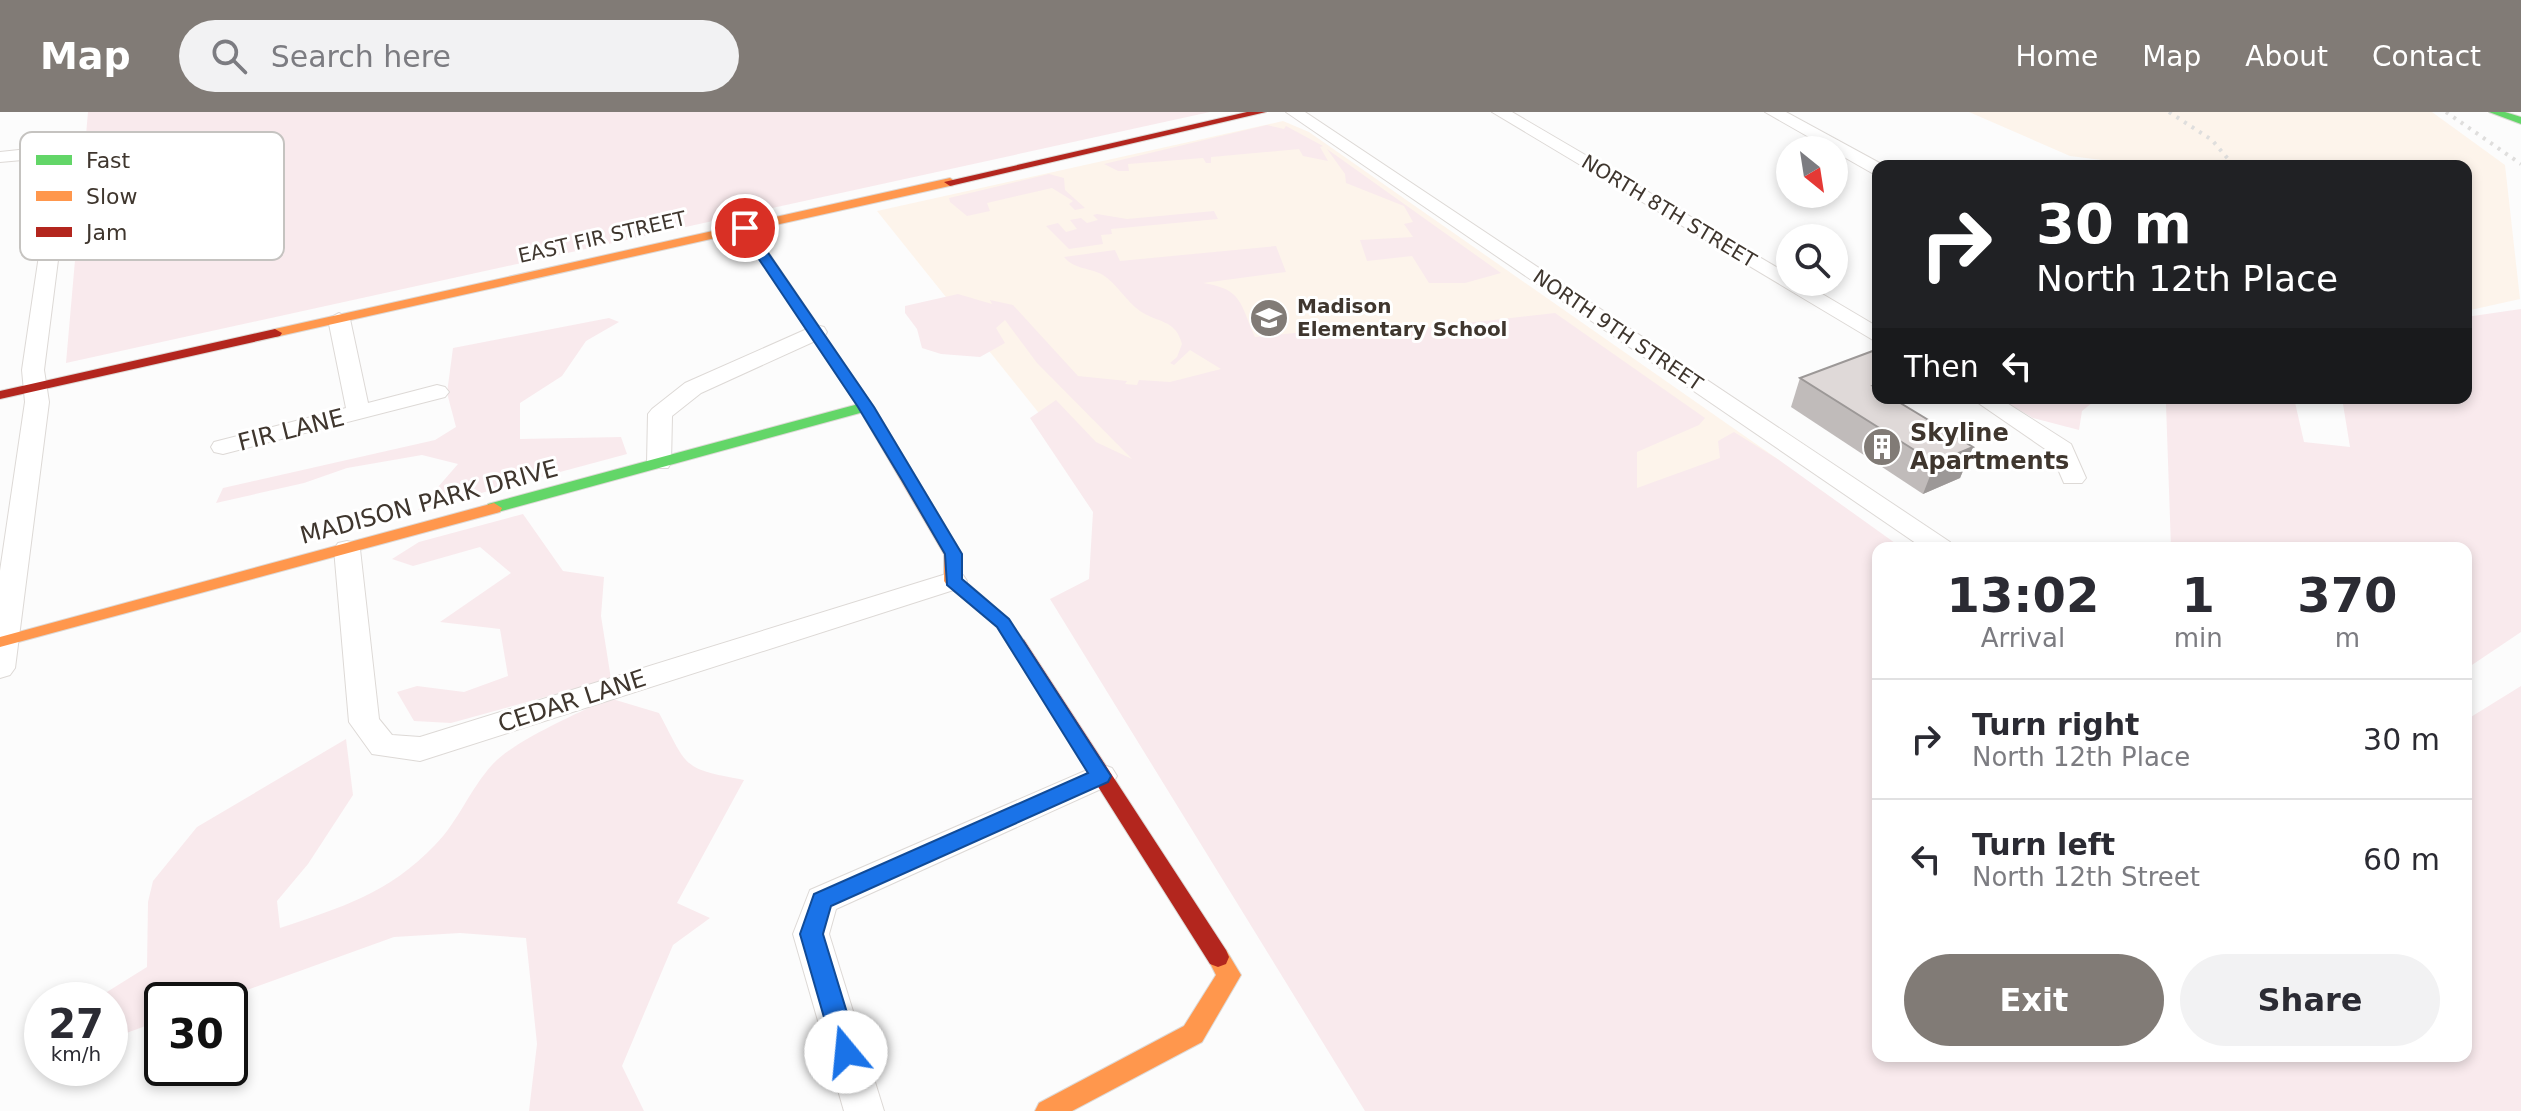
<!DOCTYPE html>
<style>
:root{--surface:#fff;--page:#f2f2f3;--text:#2b2b33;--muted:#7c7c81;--line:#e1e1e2;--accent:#817b76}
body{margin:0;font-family:"DejaVu Sans",sans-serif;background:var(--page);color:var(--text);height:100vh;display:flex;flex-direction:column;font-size:30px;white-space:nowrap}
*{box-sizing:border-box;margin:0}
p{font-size:26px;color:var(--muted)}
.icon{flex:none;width:44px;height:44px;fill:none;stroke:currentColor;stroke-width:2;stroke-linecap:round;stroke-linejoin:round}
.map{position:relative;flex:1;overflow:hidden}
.details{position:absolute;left:1872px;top:430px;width:600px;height:520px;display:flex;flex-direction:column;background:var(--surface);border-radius:16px;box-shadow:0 4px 12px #0003}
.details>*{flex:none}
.banner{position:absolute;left:1872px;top:48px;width:600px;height:244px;border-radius:16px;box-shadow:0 4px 12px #0003;background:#202124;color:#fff;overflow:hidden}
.needle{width:52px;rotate:150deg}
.controls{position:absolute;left:1776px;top:24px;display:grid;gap:16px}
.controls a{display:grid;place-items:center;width:72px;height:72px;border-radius:50%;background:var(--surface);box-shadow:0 4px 12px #0003;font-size:40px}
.speed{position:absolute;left:24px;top:870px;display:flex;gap:16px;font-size:40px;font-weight:700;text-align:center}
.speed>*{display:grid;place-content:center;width:104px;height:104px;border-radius:50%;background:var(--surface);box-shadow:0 4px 12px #0003;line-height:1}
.speed small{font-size:20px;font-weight:400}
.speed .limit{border:4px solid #111;border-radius:12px;background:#fff;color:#111}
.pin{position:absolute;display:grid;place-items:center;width:68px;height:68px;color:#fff;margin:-34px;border:4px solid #fff;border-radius:50%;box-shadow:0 2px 8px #0007}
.me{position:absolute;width:88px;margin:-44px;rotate:343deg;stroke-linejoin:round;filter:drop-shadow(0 0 6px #0008)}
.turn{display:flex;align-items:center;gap:28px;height:168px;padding:0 32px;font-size:36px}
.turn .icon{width:104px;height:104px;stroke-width:2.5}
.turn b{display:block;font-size:56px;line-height:68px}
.then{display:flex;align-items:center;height:76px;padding:0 32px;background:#0003;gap:16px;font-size:30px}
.eta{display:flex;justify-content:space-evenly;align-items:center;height:136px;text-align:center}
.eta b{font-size:48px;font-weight:800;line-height:56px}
.action{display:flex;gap:16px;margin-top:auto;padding:16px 32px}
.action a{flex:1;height:92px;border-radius:48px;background:var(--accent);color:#fff;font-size:32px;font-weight:800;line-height:92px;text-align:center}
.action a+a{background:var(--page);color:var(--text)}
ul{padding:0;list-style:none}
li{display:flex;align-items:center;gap:24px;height:120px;padding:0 32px;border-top:2px solid var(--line)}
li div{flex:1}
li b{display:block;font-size:30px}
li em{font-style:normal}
header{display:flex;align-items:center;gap:48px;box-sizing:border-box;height:112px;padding:0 40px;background:var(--accent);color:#fff}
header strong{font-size:38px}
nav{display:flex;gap:44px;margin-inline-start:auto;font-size:28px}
.search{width:560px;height:72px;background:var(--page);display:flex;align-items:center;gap:20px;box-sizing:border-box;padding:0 28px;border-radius:44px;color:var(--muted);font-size:30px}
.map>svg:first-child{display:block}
.built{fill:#fdf4eb}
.green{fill:#f9eaed}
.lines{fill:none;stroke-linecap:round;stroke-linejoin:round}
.street-casing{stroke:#ddd9d6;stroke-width:2}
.fast-casing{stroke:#ddd9d6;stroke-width:2}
.slow-casing{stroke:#ddd9d6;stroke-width:2}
.jam-casing{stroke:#ddd9d6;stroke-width:2}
.street{fill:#fff;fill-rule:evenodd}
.fast{fill:#63d668;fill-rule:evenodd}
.slow{fill:#ff974d;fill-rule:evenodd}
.jam{fill:#b3261e;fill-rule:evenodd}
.rail{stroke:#dfdedd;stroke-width:4;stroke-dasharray:3 6;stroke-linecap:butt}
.wall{fill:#c0bbba}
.shaded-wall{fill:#9c9897}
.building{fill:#dfd9d8;stroke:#9c9897;stroke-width:2}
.route{fill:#1a73e8;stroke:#114b97;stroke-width:2}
.labels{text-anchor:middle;stroke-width:6;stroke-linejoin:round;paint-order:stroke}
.far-street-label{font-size:20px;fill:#3f362e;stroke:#fff}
.far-poi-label{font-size:20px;font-weight:bold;fill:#3f362e;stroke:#fff;text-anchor:start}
.street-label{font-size:24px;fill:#3f362e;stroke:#fff}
.poi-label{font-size:24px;font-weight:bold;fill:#3f362e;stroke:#fff;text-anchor:start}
.key{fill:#fff;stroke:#c5c3c0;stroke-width:2}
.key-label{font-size:22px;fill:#3f362e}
</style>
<header>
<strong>Map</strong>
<div class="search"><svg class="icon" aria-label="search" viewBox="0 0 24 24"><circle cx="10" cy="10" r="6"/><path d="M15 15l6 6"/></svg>Search here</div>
<nav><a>Home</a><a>Map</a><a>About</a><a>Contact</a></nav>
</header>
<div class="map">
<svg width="2521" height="999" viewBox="0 0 2521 999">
<rect width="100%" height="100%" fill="#fcfcfc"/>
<path class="built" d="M1969 0H2432L2505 53 2520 187 2466 199V54H2150L2070 44Z
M1283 9 1309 20 1779 348 1391 500 1090 365 877 99Z"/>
<path class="green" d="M88 0H1210L66 251Z
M1267 13 1284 17 1286 14 1323 34 1320 35 1328 49 1303 44 1299 37 1211 45V51H1206L1203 46 1128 52 1129 59H1118L1104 52Z
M1327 37 1501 161 1465 171H1429L1412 144 1367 149 1360 128 1413 125 1404 112 1413 110 1404 94 1346 71 1345 62Z
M1049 62 1064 66 1065 78 1085 96 1075 98 1069 92 1073 89 1052 76 987 91 990 99 967 104 950 90 949 86Z
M1214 99 1218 107 1111 117 1112 122 1101 123 1103 132 1069 137 1046 114 1058 111 1066 120 1077 117 1070 108 1081 106 1087 111 1098 108 1093 103 1097 102 1127 107Z
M1276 134 1286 160 1203 171C1243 177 1240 192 1255 225L1384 212 1389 220 1555 201 1705 306 1699 313 1637 340V376L1720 346 1718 329 1734 320 1779 348 1902 436H1878V944H2466V608L2521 574V999H1365L1050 487 1089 467 1093 400 1030 306 1056 288 1096 330 1132 347 1037 251 1005 208 996 216 1005 231 980 245 941 242 922 236 917 217 905 201V194L958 182 992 192 990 188 1013 193 1078 264 1127 269 1125 272 1137 273 1139 268 1170 270 1221 257 1190 238 1174 253 1170 251 1177 245 1182 232C1176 207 1157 211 1140 199 1126 189 1117 172 1103 163 1089 155 1075 158 1064 145L1115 138 1120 149Z
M2521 197V520L2466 557V436H2171L2166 292 2098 286 2082 299 2079 318 2033 306 1999 286H2294L2304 330 2350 335 2342 286H2466V205Z
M609 206 619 210 586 229 562 264 520 291V327L621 325 627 342 418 398 458 352 422 343 347 356 304 371 216 391 223 376 435 328 456 315 447 281 453 236Z
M523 402 563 459 604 465 601 504 611 567 451 611 414 609 397 580 417 574 464 580 508 564 500 517 440 510 511 461 480 435 413 454 392 447 419 430Z
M609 586 659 601C689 657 681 656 744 668L677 791 710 806 673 833 622 954 644 999H529L537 932 526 826 460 821 394 825 219 888H162V908L110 927V888H94L147 855 148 790 153 769 197 715 346 627 353 683 308 752 277 789 280 816C342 795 388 782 435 733 458 710 470 677 492 653 513 629 579 601 609 586Z"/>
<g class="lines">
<defs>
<path id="street" d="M1286 0H1305L1950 430 1954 436H1923Z
M1492 0H1512L1790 163V170H1802L1878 215V231Z
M1765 0H1786L1885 54H1878V62L1872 61Z
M47 35 71 46 44 258 49 290 15 556 10 563 0 566V459L25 290 22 258 53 49 45 46 0 50V40Z
M339 201 350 207 368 291 437 273 445 275 449 280 445 285 223 342 214 340 211 335 214 330 346 296 328 207Z
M816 213 824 215 827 220 824 225 701 281 672 304 671 351 668 356H650L647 351 648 302 652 297 685 271Z
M1971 286H1999L2071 332 2086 366 2082 371H2064L2051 341Z
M347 429 356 431 360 437 379 607 392 623 420 625 943 463 953 460 963 463 967 469 963 475 420 649 372 642 349 610 334 437 338 431Z
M1101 652 1112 656 1117 664 1112 672 836 797 829 822 884 999H844L793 822 810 778Z"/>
<path id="fast" d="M2489 0H2505L2521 5V12Z
M866 290 874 295 871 298 494 401 486 396 488 392Z"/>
<path id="slow" d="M950 66 956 70 954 73 753 118 874 295 962 442V467C986 487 1009 505 1026 532L1024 536H1010L997 515 947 473 944 469V442L858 295 742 120 275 225 268 221 275 217Z
M494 391 502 396 500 400 0 535V525Z
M1218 835 1226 838 1241 863 1202 930 1072 999H1035L1039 991 1184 914 1216 863 1207 845 1210 838Z"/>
<path id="jam" d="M1247 0H1266L950 74 944 70Z
M275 217 282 221 280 224 0 287V279Z
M1017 526 1024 528 1226 838 1229 845 1226 852 1218 855 1210 852 1008 532Z"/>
</defs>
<use href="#street" class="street-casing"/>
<use href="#fast" class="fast-casing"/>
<use href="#slow" class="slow-casing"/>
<use href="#jam" class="jam-casing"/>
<use href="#street" class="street"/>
<use href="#fast" class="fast"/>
<use href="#slow" class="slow"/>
<use href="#jam" class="jam"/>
<path class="rail" d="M2169 0 2212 28 2234 54
M2446 0 2521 52"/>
</g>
<path class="wall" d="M1800 266 1899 290 1973 335 1960 366 1923 382 1791 295Z"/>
<path class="shaded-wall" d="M1878 273V286H1909L1863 304 1873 274Z
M1973 335 1960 366 1923 382 1935 351Z"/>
<path class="building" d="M1878 237V273L1873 274 1878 277V286H1892L1973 335 1935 351 1800 266Z"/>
<path class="route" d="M740 113H749L874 295 962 442V467L1009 507 1111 664 1108 670 831 794 823 822 859 940 855 948 846 951 838 948 834 940 800 822 814 782 1088 661 997 515 947 473 945 442 902 368 858 295 738 116Z"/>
<defs>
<symbol id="school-disc" viewBox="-11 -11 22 22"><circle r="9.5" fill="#817b76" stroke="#fff"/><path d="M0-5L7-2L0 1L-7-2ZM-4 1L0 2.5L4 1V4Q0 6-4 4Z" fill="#fff"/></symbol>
<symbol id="building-disc" viewBox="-11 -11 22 22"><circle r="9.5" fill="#817b76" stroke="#fff"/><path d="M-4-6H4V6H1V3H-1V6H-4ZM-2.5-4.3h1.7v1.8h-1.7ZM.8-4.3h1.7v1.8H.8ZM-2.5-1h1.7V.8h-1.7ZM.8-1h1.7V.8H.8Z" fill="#fff"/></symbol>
</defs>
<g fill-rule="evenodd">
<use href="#school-disc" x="1247" y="184" width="44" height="44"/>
<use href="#building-disc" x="1860" y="313" width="44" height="44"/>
</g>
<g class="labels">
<g class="far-street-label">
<text transform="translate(1669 99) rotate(31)" y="7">NORTH 8TH STREET</text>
<text transform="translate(602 125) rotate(-13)" y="7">EAST FIR STREET</text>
<text transform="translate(1618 218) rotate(34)" y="7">NORTH 9TH STREET</text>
</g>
<g class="far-poi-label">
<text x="1297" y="201">Madison<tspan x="1297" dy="23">Elementary School</tspan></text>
</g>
<g class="street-label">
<text transform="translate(291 318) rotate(-14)" y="8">FIR LANE</text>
<text transform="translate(429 390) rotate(-15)" y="8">MADISON PARK DRIVE</text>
<text transform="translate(572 589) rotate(-18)" y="8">CEDAR LANE</text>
</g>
<g class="poi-label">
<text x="1910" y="329">Skyline<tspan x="1910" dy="28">Apartments</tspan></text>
</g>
</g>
<rect x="20" y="20" width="264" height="128" rx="12" class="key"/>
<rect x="36" y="43" width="36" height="10" fill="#63d668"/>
<rect x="36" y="79" width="36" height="10" fill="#ff974d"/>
<rect x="36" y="115" width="36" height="10" fill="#b3261e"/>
<g class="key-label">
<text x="86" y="56">Fast</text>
<text x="86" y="92">Slow</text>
<text x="86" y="128">Jam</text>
</g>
</svg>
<div class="controls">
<a><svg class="needle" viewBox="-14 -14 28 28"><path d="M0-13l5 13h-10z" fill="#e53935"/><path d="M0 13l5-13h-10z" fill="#7c7c81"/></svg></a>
<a><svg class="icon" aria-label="search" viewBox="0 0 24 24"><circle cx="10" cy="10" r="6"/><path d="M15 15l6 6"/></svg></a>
</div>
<div class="speed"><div>27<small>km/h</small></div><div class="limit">30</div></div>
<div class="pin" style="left:745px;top:116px;background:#d93025"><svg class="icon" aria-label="arrive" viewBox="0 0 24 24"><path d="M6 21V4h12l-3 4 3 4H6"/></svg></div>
<svg class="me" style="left:846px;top:940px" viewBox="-20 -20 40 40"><circle r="19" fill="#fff"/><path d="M0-13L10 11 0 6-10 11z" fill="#1a73e8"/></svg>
<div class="banner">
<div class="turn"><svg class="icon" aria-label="right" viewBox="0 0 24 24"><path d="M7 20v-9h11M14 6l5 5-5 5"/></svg><div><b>30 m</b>North 12th Place</div></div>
<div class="then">Then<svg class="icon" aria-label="left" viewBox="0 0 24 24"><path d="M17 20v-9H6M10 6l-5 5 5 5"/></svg></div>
</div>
<section class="details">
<div class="eta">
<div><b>13:02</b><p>Arrival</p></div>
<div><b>1</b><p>min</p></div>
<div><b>370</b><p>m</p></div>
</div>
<ul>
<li><svg class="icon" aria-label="right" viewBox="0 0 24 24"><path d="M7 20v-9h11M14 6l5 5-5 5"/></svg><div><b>Turn right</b><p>North 12th Place</p></div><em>30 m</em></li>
<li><svg class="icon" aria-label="left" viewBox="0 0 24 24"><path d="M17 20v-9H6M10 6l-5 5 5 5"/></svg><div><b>Turn left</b><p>North 12th Street</p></div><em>60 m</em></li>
</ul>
<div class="action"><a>Exit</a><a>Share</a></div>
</section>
</div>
